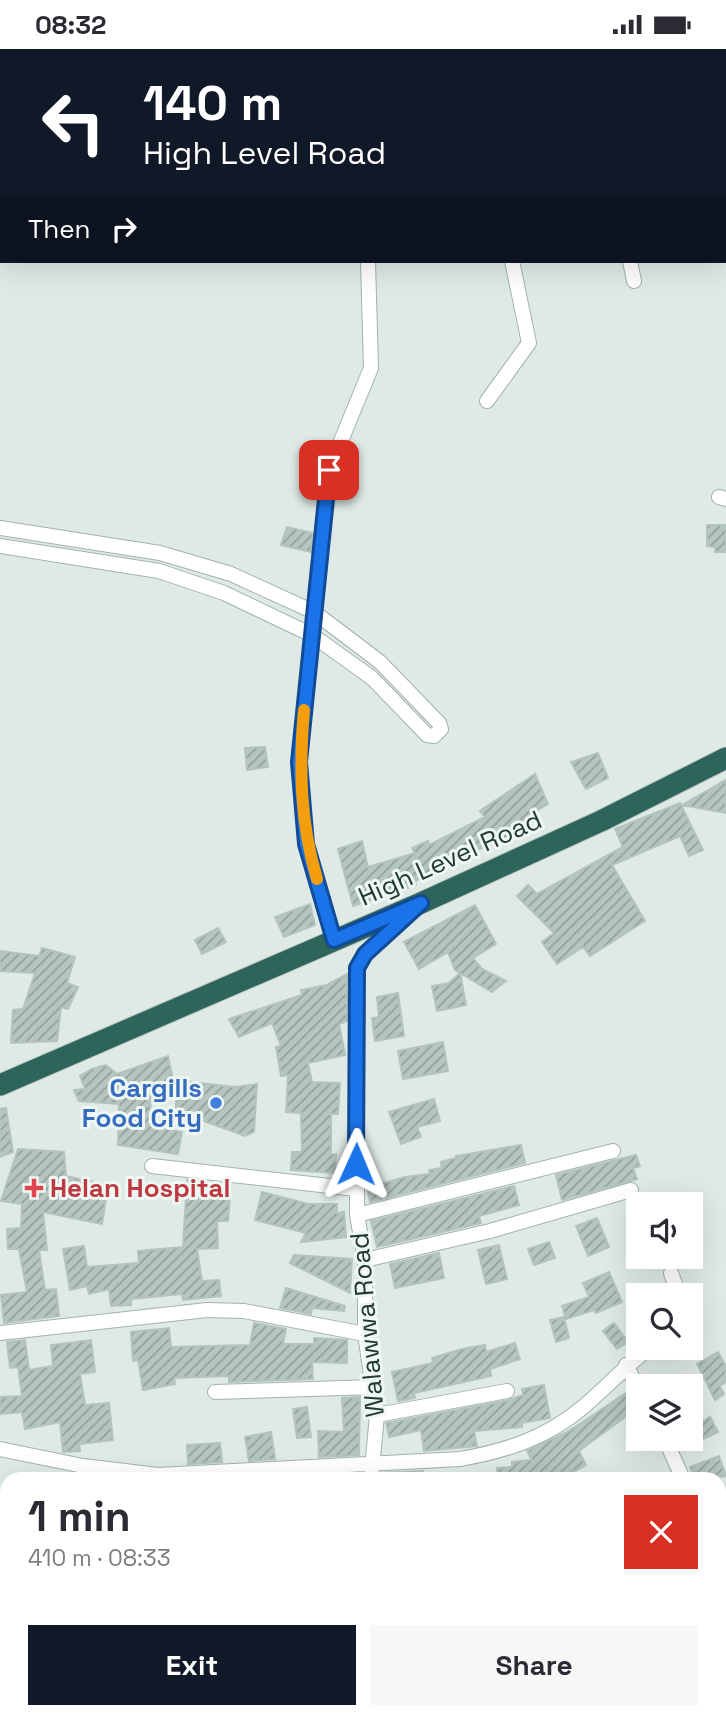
<!DOCTYPE html>
<meta charset="utf-8">
<style>
:root{--surface:#fff;--page:#f7f7f7;--text:#2b2b33;--muted:#7c7c81;--accent:#111827}
body{margin:0;font-family:"Space Grotesk",sans-serif;background:var(--page);color:var(--text);height:100vh;display:flex;flex-direction:column;font-size:26px;white-space:nowrap}
*{box-sizing:border-box;margin:0}
p{font-size:23px;color:var(--muted)}
.icon{flex:none;width:38px;height:38px;fill:none;stroke:currentColor;stroke-width:2;stroke-linecap:round;stroke-linejoin:round}
.map{position:relative;flex:1;overflow:hidden}
.details{position:absolute;left:0px;top:1423px;width:726px;height:247px;display:flex;flex-direction:column;background:var(--surface);border-radius:21px 21px 0 0;box-shadow:0 7px 28px #0002}
.details>*{flex:none}
.guide{position:absolute;left:0px;top:0px;width:726px;height:214px;box-shadow:0 7px 28px #0002;background:#111827;color:#fff;overflow:hidden}
.tools{position:absolute;left:626px;top:1143px;display:grid;gap:14px}
.tools a{display:grid;place-items:center;width:77px;height:77px;border-radius:0px;background:var(--surface);box-shadow:0 7px 28px #0002;font-size:35px}
.pin{position:absolute;display:grid;place-items:center;width:60px;height:60px;color:#fff;margin:-30px;border-radius:14px;box-shadow:0 4px 10px #0006}
.me{position:absolute;width:77px;margin:-38px;rotate:1deg;stroke-linejoin:round;filter:drop-shadow(0 0 5px #0008)}
.turn{display:flex;align-items:center;gap:24px;height:147px;padding:0 28px;font-size:32px}
.turn .icon{width:91px;height:91px;stroke-width:2.5}
.turn b{display:block;font-size:49px;line-height:60px}
.then{display:flex;align-items:center;height:66px;padding:0 28px;background:#0003;gap:14px;font-size:26px}
.round{display:grid;place-items:center;flex:none;width:74px;height:74px;border-radius:0px;background:var(--page)}
.overview{display:flex;align-items:center;justify-content:space-between;height:119px;padding:0 28px}
h1{font-size:42px;font-weight:800;line-height:52px}
.cta{display:flex;gap:14px;margin-top:auto;padding:14px 28px}
.cta a{flex:1;height:80px;border-radius:0px;background:var(--accent);color:#fff;font-size:28px;font-weight:800;line-height:80px;text-align:center}
.cta a+a{background:var(--page);color:var(--text)}
.status{display:flex;justify-content:space-between;align-items:center;height:49px;padding:0 35px;background:var(--surface);direction:ltr}
.status svg{height:19px;fill:currentColor}
.map>svg:first-child{display:block}
.building{fill:url(#building-hatch);stroke:#b2c4bd;stroke-width:2}
.lines{fill:none;stroke-linecap:round;stroke-linejoin:round}
.minor-casing{stroke:#a2b2ad;stroke-width:16}
.highway-casing{stroke:#bcc4c2;stroke-width:23}
.minor{stroke:#fff;stroke-width:14}
.highway{stroke:#2d655b;stroke-width:21}
.route-casing{stroke:#114b97;stroke-width:18}
.route{stroke:#1a73e8;stroke-width:12}
.slow{stroke:#f59e0b;stroke-width:12}
.shop-dot{fill:#3f7fe0;stroke:#eff7f3;stroke-width:2.5}
.health-dot{fill:#e0444e;stroke:#eff7f3;stroke-width:2.5}
.labels{text-anchor:middle;stroke-width:6;stroke-linejoin:round;paint-order:stroke}
.street-label{font-size:26px;fill:#213a34;stroke:#eff7f3}
.shop-label{font-size:26px;font-weight:bold;fill:#366cbe;stroke:#eff7f3;text-anchor:end}
.health-label{font-size:26px;font-weight:bold;fill:#be3a42;stroke:#eff7f3;text-anchor:start}
</style>
<div class="status"><b>08:32</b><svg viewBox="0 0 49 12"><path d="M0 12V9h3v3zM5 12V6h3v6zM10 12V3h3v9zM15 12V0h3v12zM26 1h20v11H26zM47 4h2v5h-2z"/></svg></div>
<div class="map">
<svg width="726" height="1669" viewBox="0 0 726 1669">
<defs>
<pattern id="building-hatch" width="6" height="6" patternUnits="userSpaceOnUse" patternTransform="scale(1.75)"><rect width="6" height="6" fill="#b5c5bf"/><path d="M-1 1l2-2M0 6l6-6M5 7l2-2" fill="none" stroke="#93a19c"/></pattern>
</defs>
<rect width="100%" height="100%" fill="#dfeae6"/>
<path class="building" d="M707 476H726V503H715V498L707 497Z
M287 478 313 484 311 503 281 496Z
M265 698 268 718 247 721 245 699Z
M598 704 608 729 586 740 571 713Z
M535 725 548 755 526 768 531 776 501 792 450 811 451 814 415 832 416 836 353 857 338 800 362 792 368 818 415 804 412 799 428 792 429 796 485 768 480 762Z
M726 731V764L682 756Z
M680 754 703 801 689 807 680 787 612 816 645 872 590 907 583 898 557 915 542 893 554 884 517 847 528 836 537 845 623 798 615 780Z
M310 855 315 876 284 888 275 868Z
M475 856 496 895 473 909 482 920 506 932 492 943 460 924 466 956 437 962 432 937 449 934 460 924 455 921 448 903 419 920 404 893Z
M218 879 226 893 202 905 195 891Z
M42 899 75 908 67 934 78 938 68 960 61 958 57 992 11 994 13 961 23 960 35 924 0 922V902L39 907Z
M347 925V972L339 975 345 1006 308 1014 312 1033 340 1034 338 1065H331V1105H336L335 1124 291 1121 292 1103H302L301 1064 286 1063 288 1026 281 1027 276 998 281 997 272 974 239 988 229 970 302 946 301 941 327 936Z
M398 944 404 987 375 992 372 969 379 968 377 948Z
M443 993 448 1022 403 1030 398 1002Z
M168 1007 173 1031 235 1038 257 1035 254 1083 245 1087 201 1071 176 1072V1045L151 1050 149 1076 182 1083 178 1105 118 1096 119 1055 79 1052 74 1041 85 1040 80 1027 92 1020 106 1016 117 1025Z
M434 1050 440 1072 417 1078 421 1088 401 1095 389 1063Z
M6 1059 13 1103 0 1108V1060Z
M521 1096 525 1114 370 1153 367 1139 405 1128 430 1125 429 1121 442 1119 441 1113 456 1109V1107Z
M18 1100 64 1103 66 1127 108 1136 102 1175 43 1163 47 1201H39L45 1241 56 1240 59 1267 4 1274 1 1246 27 1243 19 1200H8L7 1180 21 1179 22 1155 1 1152Z
M636 1106 640 1117 633 1119 637 1130 562 1151 556 1126Z
M187 1131 231 1136 228 1172H217L218 1199 197 1200 202 1232 219 1231 221 1247 183 1251 182 1245 131 1250V1256L111 1257 109 1240 89 1245 87 1237 70 1241 63 1200 84 1197 87 1218 139 1214 138 1202 183 1198Z
M514 1137 519 1156 479 1167 481 1174 377 1198 371 1172Z
M262 1143 308 1155H337V1164L344 1163 346 1188 301 1193 306 1184 255 1171Z
M597 1169 609 1198 588 1207 576 1177Z
M549 1193 555 1209 534 1216 528 1200Z
M499 1196 507 1230 486 1235 478 1201Z
M439 1204 444 1229 395 1239 390 1215Z
M294 1206 352 1210 350 1244 290 1214Z
M609 1223 622 1253 596 1264 594 1261 566 1270 562 1257 589 1248 583 1234Z
M286 1239 345 1257 344 1262 312 1259 311 1265 280 1259Z
M564 1268 569 1289 556 1293 550 1271Z
M254 1274 286 1280 283 1295H314V1289L347 1291V1314L312 1313 313 1330 229 1333V1327L174 1329 175 1335 143 1341 138 1311 133 1312 131 1283 169 1279 171 1298 250 1296Z
M614 1274 628 1293 617 1300 603 1282Z
M25 1291 29 1321 53 1317 51 1296 91 1291 95 1323 80 1325 85 1356 109 1354 113 1391 79 1395 80 1402 63 1403 60 1373 25 1380 22 1363 0 1365V1348L22 1347 18 1318 10 1319 7 1293Z
M515 1294 520 1310 490 1320 491 1327 414 1344 415 1349 398 1352 392 1323 433 1314 432 1309 462 1300 485 1296 486 1303Z
M718 1303 726 1317V1333L720 1337 724 1345 715 1351 697 1315Z
M544 1336 550 1369 522 1374V1378L474 1382 477 1397 424 1402 421 1381 389 1388 386 1374 509 1351 523 1346 522 1340Z
M629 1342 639 1351V1381L629 1365 579 1402 586 1416 560 1430H498L497 1419 512 1418V1413L532 1411 527 1402 569 1382Z
M360 1348 359 1406 319 1408 318 1382 344 1383 342 1349Z
M307 1358 311 1388 297 1389 293 1360Z
M691 1358 700 1374 710 1368 718 1383 697 1393 691 1382Z
M271 1383 275 1410 249 1412 245 1388Z
M220 1394 222 1413 188 1415 187 1396Z
M719 1407 726 1427 695 1430 690 1418Z
M423 1422V1430H381V1424Z"/>
<g class="lines">
<defs>
<path id="minor" d="M590 0 591 2
M504 2V0
M630 212 634 232
M487 352 529 294 512 212
M719 448 726 450
M0 479 160 504 231 525 314 563 380 613 439 674 441 680 434 687 427 686 372 629 312 586 224 544 159 522 0 497
M334 891 306 795 299 713 329 421 371 319 368 212
M152 1117 356 1140
M357 1166 613 1102
M365 1211 490 1182 631 1141
M671 1224 679 1246
M0 1284 207 1261 244 1262 365 1285
M626 1316 639 1341
M215 1343 375 1338
M377 1366 507 1342
M665 1390 683 1430
M0 1400 83 1417 158 1426 460 1410C506 1402 546 1389 582 1359 606 1339 626 1316 651 1298
M371 1430 377 1366 365 1285V1211L357 1166V919L365 905 412 862
M719 1579 722 1605 719 1638
M0 1583 7 1582
M331 1662V1669
M84 1669 129 1662
M717 1669V1662"/>
<path id="highway" d="M0 1036 421 854 601 772 726 709"/>
</defs>
<use href="#minor" class="minor-casing"/>
<use href="#highway" class="highway-casing"/>
<use href="#minor" class="minor"/>
<use href="#highway" class="highway"/>
</g>
<g class="lines">
<defs>
<path id="route" d="M329 421 299 713 306 795 334 891 421 854 365 905 357 919 356 1115"/>
</defs>
<use href="#route" class="route-casing"/>
<use href="#route" class="route"/>
<path class="slow" d="M304 661C299 719 300 773 317 830"/>
</g>
<circle class="shop-dot" cx="216" cy="1054" r="7"/>
<path class="health-dot" d="M30.5 1128.5h7v7h7v7h-7v7h-7v-7h-7v-7h7z"/>
<g class="labels">
<g class="street-label">
<text transform="translate(450 809) rotate(-24)" y="9">High Level Road</text>
<text transform="translate(367 1276) rotate(-95)" y="9">Walawwa Road</text>
</g>
<g class="shop-label">
<text x="202" y="1048">Cargills<tspan x="202" dy="30">Food City</tspan></text>
</g>
<g class="health-label">
<text x="50" y="1148">Helan Hospital</text>
</g>
</g>
</svg>
<div class="tools">
<a><svg class="icon" aria-label="sound" viewBox="0 0 24 24"><path d="M4 9h4l5-4v14l-5-4H4zM17 9q2 3 0 6"/></svg></a>
<a><svg class="icon" aria-label="search" viewBox="0 0 24 24"><circle cx="10" cy="10" r="6"/><path d="M15 15l6 6"/></svg></a>
<a><svg class="icon" aria-label="layers" viewBox="0 0 24 24"><path d="M12 4l9 5-9 5-9-5zM3 14l9 5 9-5"/></svg></a>
</div>
<div class="pin" style="left:329px;top:421px;background:#d93025"><svg class="icon" aria-label="arrive" viewBox="0 0 24 24"><path d="M6 21V4h12l-3 4 3 4H6"/></svg></div>
<svg class="me" style="left:356px;top:1115px" viewBox="-20 -20 40 40"><path d="M0-17L14 15 0 8-14 15z" fill="#1a73e8" stroke="#fff" stroke-width="4"/></svg>
<div class="guide">
<div class="turn"><svg class="icon" aria-label="left" viewBox="0 0 24 24"><path d="M17 20v-9H6M10 6l-5 5 5 5"/></svg><div><b>140 m</b>High Level Road</div></div>
<div class="then">Then<svg class="icon" aria-label="right" viewBox="0 0 24 24"><path d="M7 20v-9h11M14 6l5 5-5 5"/></svg></div>
</div>
<section class="details">
<div class="overview"><div><h1>1 min</h1><p>410 m · 08:33</p></div><a class="round" style="background:#d93025;color:#fff"><svg class="icon" aria-label="close" viewBox="0 0 24 24"><path d="M6 6l12 12M18 6L6 18"/></svg></a></div>
<div class="cta"><a>Exit</a><a>Share</a></div>
</section>
</div>
